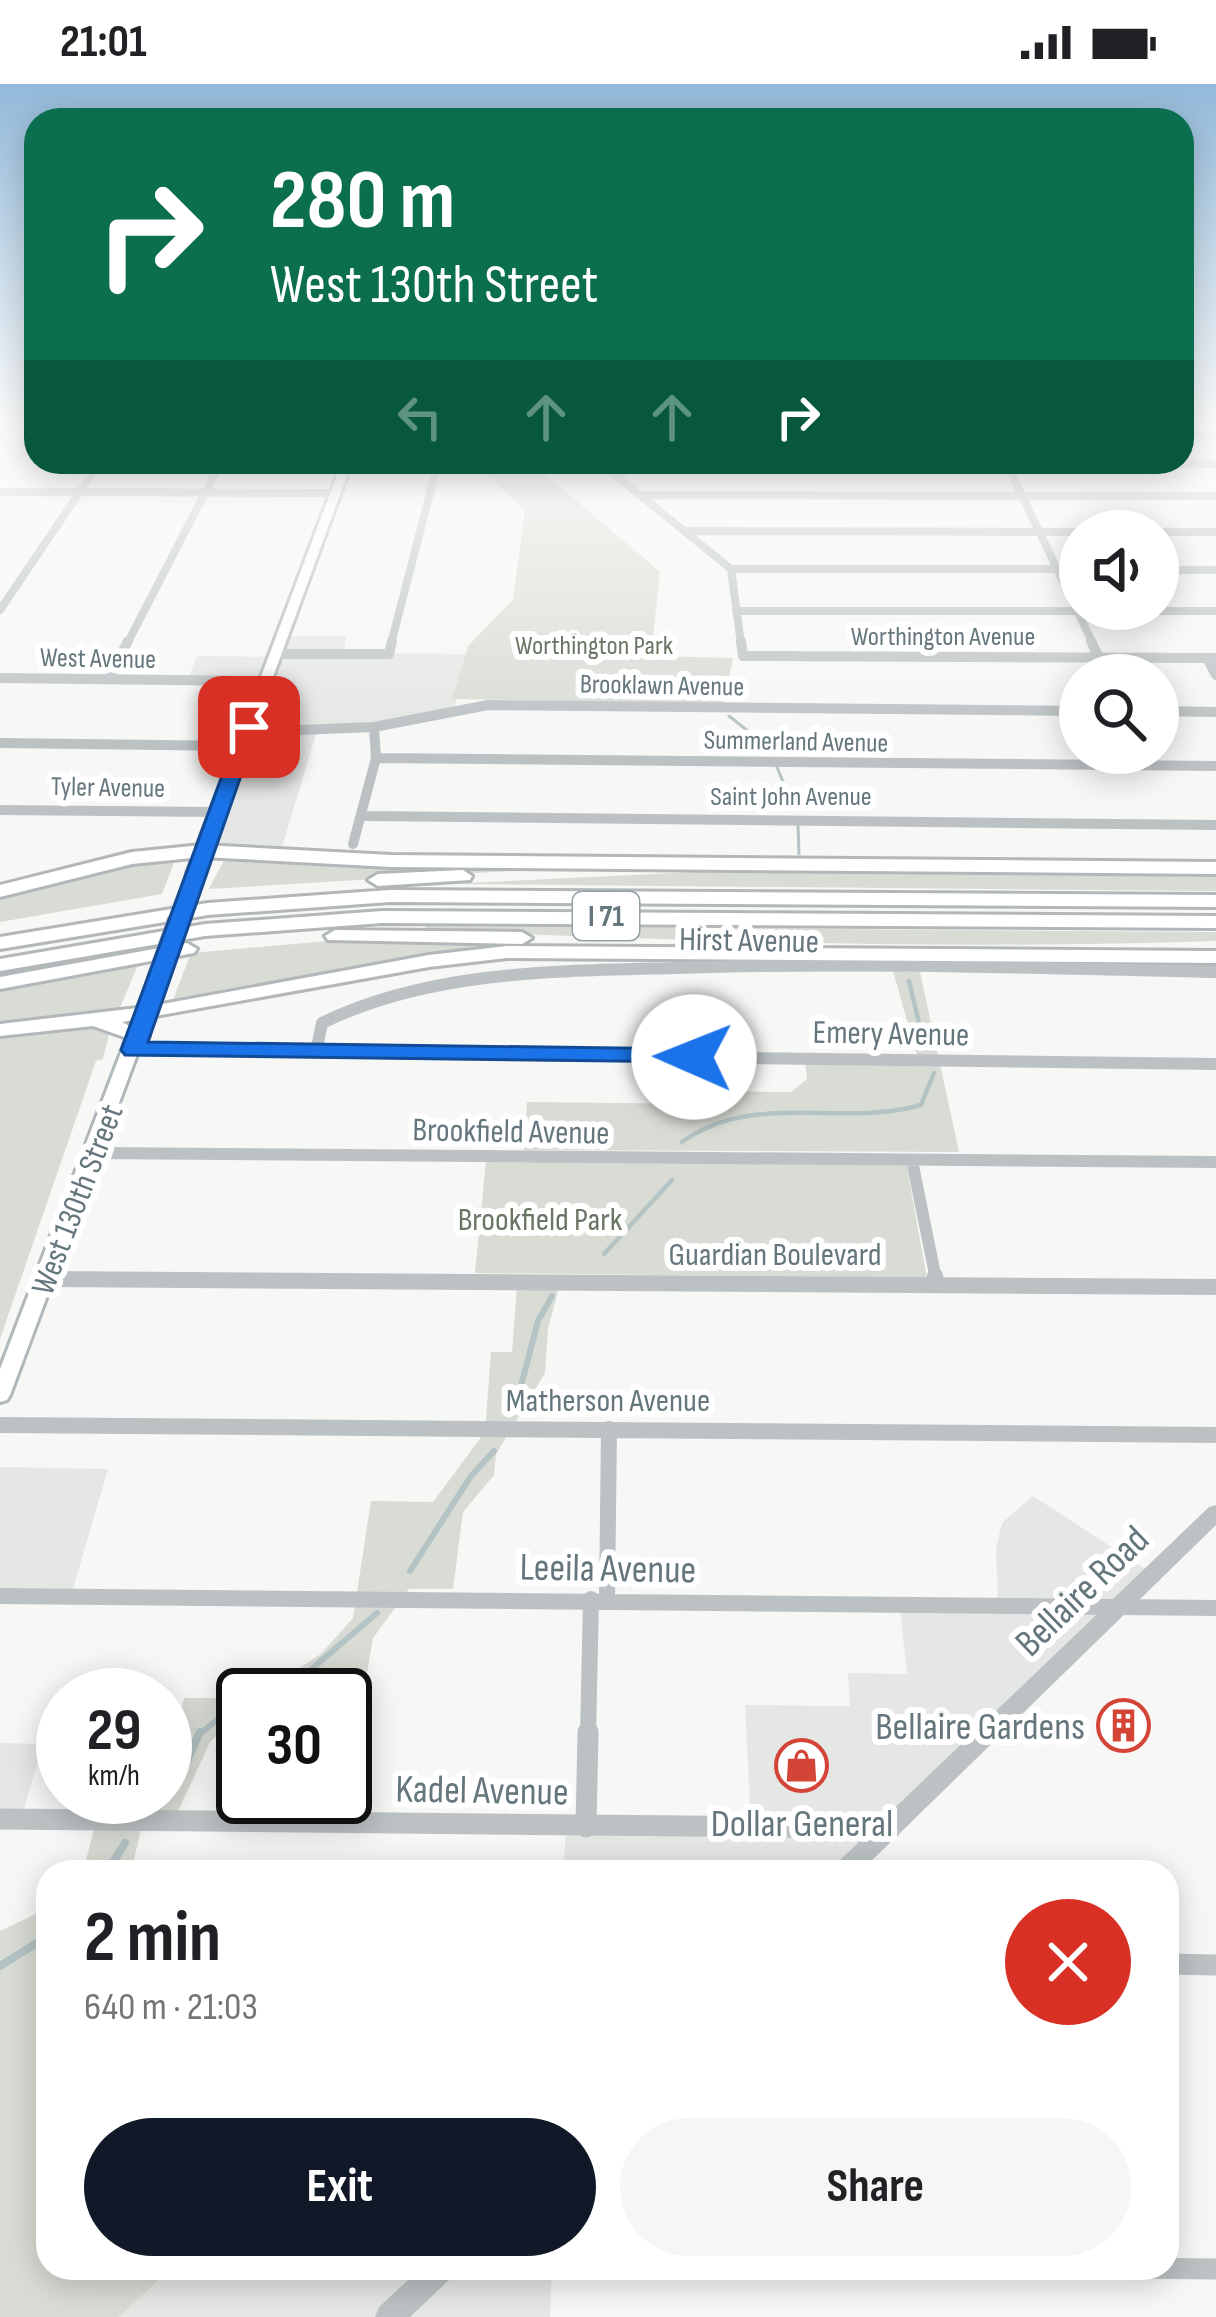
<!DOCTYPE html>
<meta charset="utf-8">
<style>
:root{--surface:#fff;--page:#f6f6f6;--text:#202124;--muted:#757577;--accent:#111827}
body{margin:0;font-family:"Sofia Sans Condensed",sans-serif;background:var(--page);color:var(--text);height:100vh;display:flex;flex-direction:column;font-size:45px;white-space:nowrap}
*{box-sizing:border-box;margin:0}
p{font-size:39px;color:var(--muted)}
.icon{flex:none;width:66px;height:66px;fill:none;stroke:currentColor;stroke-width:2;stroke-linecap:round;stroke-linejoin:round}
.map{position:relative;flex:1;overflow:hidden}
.side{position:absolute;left:36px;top:1776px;width:1143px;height:420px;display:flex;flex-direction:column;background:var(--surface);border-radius:36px;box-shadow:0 6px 30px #0003}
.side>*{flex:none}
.top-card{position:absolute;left:24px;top:24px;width:1170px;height:366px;border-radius:36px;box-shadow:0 6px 30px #0003;background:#0b6e4f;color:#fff;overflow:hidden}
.tools{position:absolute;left:1059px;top:426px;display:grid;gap:24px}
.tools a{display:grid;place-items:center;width:120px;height:120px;border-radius:50%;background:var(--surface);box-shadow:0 6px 30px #0003;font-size:60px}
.speed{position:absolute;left:36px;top:1584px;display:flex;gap:24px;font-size:60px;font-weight:700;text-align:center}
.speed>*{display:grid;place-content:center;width:156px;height:156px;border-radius:50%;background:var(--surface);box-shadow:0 6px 30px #0003;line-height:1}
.speed small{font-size:30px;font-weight:400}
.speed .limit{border:6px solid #111;border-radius:18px;background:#fff;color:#111}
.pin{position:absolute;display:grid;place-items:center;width:102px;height:102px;color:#fff;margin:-51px;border-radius:24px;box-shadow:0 6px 18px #0006}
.me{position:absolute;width:132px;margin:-66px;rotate:271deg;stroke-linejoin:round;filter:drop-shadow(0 0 9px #0008)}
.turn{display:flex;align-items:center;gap:42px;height:252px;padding:0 48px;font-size:54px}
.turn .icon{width:156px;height:156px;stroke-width:2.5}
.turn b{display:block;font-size:84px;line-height:102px}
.lanes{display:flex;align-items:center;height:114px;padding:0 48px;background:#0003;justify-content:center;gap:60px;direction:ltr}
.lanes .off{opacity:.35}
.round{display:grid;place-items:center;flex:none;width:126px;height:126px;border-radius:63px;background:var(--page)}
.summary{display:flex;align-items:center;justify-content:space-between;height:204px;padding:0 48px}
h1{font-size:72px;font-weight:700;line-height:90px}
.action{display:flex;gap:24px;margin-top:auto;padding:24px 48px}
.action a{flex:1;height:138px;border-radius:72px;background:var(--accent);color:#fff;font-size:48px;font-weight:700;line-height:138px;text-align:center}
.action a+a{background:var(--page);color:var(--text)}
.status{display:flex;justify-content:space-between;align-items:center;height:84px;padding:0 60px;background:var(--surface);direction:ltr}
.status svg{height:33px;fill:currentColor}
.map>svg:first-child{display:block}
.built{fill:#e5e7e5}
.green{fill:#d8dcd4}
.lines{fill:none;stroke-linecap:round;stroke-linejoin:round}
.stream-far3{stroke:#b4c3c4;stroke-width:3}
.stream-far2{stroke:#b4c3c4;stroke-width:4.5}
.stream-far1{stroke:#b4c3c4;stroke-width:6}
.stream{stroke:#b4c3c4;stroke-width:8}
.secondary-casing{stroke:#b1b8bb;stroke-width:6}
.motorway-casing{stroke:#b2b7b9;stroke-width:6}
.minor-far4{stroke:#bcc2c4;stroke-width:8}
.minor-far3{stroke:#bcc2c4;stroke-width:10}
.minor-far2{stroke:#bcc2c4;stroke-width:12}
.minor-far1{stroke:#bcc2c4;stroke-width:16}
.minor{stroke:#bcc2c4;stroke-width:21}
.tertiary{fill:#bcc2c4;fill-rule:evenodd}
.secondary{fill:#fff;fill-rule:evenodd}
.motorway{fill:#fff;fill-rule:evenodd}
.secondary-bridge-far1-casing{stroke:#b1b8bb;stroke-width:18;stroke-linecap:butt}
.secondary-bridge-casing{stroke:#b1b8bb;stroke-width:22;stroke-linecap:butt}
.secondary-bridge-far1{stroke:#fff;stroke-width:14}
.secondary-bridge{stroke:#fff;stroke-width:16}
.route{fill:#1a73e8;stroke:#114b97;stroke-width:3}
.labels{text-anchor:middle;stroke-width:12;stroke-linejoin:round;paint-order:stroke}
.far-street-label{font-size:27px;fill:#65777d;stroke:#fff}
.far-park-label{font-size:27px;fill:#697663;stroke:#fff}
.shield{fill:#fff;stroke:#93a0a4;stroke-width:3}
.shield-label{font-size:30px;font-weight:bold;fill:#65777d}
.street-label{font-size:33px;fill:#65777d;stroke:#fff}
.park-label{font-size:33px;fill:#697663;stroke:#fff}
.near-street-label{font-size:39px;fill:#65777d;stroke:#fff}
.near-poi-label{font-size:39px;fill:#65777d;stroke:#fff;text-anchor:end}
</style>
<div class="status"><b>21:01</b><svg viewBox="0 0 49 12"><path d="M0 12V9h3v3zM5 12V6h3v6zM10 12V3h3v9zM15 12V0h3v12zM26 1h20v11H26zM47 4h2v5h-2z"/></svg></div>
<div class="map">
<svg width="1216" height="2233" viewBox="0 0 1216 2233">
<rect width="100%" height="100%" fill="#f7f7f5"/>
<path class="built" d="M287 552H346L344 569 466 570 454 628 316 650 282 763 198 761 264 597 188 595 197 572 279 573Z
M0 1383 108 1385 70 1515 0 1516Z
M1033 1412 1161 1495 856 1788H564L566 1737 751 1740 745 1621 850 1622 848 1589 907 1590 899 1516 998 1518 996 1465 1002 1439Z
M0 1659 43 1660 23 1728H0Z
M172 2184H822L823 2187 552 2186 550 2233H119Z"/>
<path class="green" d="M532 379 660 488 651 572 733 574 723 620 452 615 468 562 513 516 525 426 482 387Z
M177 771 162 810 0 838V809Z
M226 772 577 783 209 805Z
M759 785 1216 793V807L447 800Z
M425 842 1216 848V857C951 866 689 857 425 846Z
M363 854 618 863 422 874 173 916 191 869Z
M140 876 119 926 0 940V903Z
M893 887 920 888 959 1068 524 1066 527 1018 705 1020 706 1007 791 1008 807 995 805 977 919 978Z
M83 941 109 950 103 975 96 977 0 1255V952Z
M486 1077 906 1079 927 1194 475 1189Z
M517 1203H559L548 1245 545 1289 496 1370 494 1391 463 1428 453 1505H409L373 1554 362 1618H345V1611H243V1628L210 1658 176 1732H156L184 1614H230L275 1600 321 1570 353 1534 371 1417 433 1418 485 1348 491 1268H512Z
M95 1741H142L131 1788H83Z
M48 1824V2184H172L119 2233H0V1847Z"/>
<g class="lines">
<path class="stream-far3" d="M729 632 776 669
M777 683 794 725
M798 741 799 770"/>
<path class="stream-far2" d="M909 897 925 964
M682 1058C754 1006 842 1044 921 1021L934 989
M604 1170 672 1096"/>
<path class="stream-far1" d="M516 1321 538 1237 552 1212
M410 1487 471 1392 494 1367
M260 1611 308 1588 377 1529
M198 1651 243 1616"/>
<path class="stream" d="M165 1706 181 1690 200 1648
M107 1788 125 1759
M0 1882 48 1852"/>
<defs>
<path id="secondary" d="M342 378H352L201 789 199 792H189L187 789Z
M156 893 164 898 10 1311 7 1316 0 1318V1285L148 898Z"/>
<path id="motorway" d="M202 761 391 771 1216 778V790L391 783 202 773 132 780 0 813V801L132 768Z
M463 786 472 792 470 796 378 802 368 796 378 790Z
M390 806 1216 811V823L390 818 208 831 0 865V853L208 819Z
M382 827 1216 832V844L382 839 205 852 0 887V875L205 840Z
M335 846 522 848 532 854 522 860 328 856 325 852Z
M187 859 197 865 194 869 0 905V893Z
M507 862 1216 867V879L507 874 429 883 122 938 149 952 146 957 138 958 93 942 0 952V940L146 923 429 871Z"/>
</defs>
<use href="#secondary" class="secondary-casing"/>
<use href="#motorway" class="motorway-casing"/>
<path class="minor-far4" d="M1182 350H1216
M0 352 8 342
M599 378 731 485 741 560
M1006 378 1093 560
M614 389 684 379 1216 380
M0 408 336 409
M639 411 1216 412
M686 447 1080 448
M1158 448H1216
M731 485H1080
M1158 486H1216
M0 526 100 378
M736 527H1216
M127 560 221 378
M391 560 438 378"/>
<path class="minor-far3" d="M741 557 743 572 1216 574
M1091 557 1099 574
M277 570H389L392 557
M1207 574 1216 591
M0 594 267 597
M109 595 128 557
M1158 627 1216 628
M247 648 374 643 488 621 1080 627
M0 659 241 662
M376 674 1216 682
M0 726 215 728
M365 732 1216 741
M353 760 376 674 374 643"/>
<path class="minor-far2" d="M133 966 1216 980
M316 968 322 939C431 886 559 887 678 884 858 878 1037 884 1216 888
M93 1069 1216 1078
M912 1077 936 1195"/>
<path class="minor-far1" d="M935 1192 937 1200
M46 1195 1216 1203
M0 1341 1216 1351
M0 1512 1216 1524
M607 1515 609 1345
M588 1651 591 1515"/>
<path class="minor" d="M0 1735 891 1744
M586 1743 588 1648
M1167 1880 1216 1881
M1131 2184 1216 2185"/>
<path class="tertiary" d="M1216 1421V1441L860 1788H832L836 1780 1209 1423Z
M421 2184H455L451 2194 410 2233H375L379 2223Z"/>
<use href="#secondary" class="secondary"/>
<use href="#motorway" class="motorway"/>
<defs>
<path id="secondary-bridge-far1" d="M177 839 194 789"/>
<path id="secondary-bridge" d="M156 898 178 836"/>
</defs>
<use href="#secondary-bridge-far1" class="secondary-bridge-far1-casing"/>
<use href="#secondary-bridge" class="secondary-bridge-casing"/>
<use href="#secondary-bridge-far1" class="secondary-bridge-far1"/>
<use href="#secondary-bridge" class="secondary-bridge"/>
</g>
<linearGradient id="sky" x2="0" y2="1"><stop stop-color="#93bada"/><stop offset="0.52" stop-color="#fbfbfa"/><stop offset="1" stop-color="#fbfbfa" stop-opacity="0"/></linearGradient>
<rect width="1216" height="654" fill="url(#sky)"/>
<path class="route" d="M249 637 258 643 148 958 694 965 707 973 703 978 125 971 121 966 240 643Z"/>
<defs>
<symbol id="building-ring" viewBox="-11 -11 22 22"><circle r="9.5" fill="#fff" stroke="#d44538" stroke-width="1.5"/><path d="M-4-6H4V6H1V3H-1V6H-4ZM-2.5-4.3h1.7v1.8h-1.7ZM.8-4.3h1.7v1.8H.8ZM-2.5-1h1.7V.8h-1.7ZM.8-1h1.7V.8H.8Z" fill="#d44538"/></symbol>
<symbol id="shop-ring" viewBox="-11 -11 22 22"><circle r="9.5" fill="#fff" stroke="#d44538" stroke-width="1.5"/><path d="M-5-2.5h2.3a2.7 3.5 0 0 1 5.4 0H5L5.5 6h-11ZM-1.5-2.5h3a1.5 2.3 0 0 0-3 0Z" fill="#d44538"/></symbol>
</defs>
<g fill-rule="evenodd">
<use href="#building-ring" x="1094" y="1612" width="59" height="59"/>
<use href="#shop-ring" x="772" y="1652" width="59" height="59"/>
</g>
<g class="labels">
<g class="far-street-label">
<text x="943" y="561">Worthington Avenue</text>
<text transform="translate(98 574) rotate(1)" y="9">West Avenue</text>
<text transform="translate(662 601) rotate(1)" y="9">Brooklawn Avenue</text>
<text transform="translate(796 657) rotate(1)" y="9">Summerland Avenue</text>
<text transform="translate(108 703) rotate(1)" y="9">Tyler Avenue</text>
<text x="791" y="721">Saint John Avenue</text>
</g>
<g class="far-park-label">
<text x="594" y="570">Worthington Park</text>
</g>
<rect class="shield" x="573" y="808" width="66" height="48" rx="9"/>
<g class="shield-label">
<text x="606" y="842">I 71</text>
</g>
<g class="street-label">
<text transform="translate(749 855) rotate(1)" y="12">Hirst Avenue</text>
<text transform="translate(891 948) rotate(1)" y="12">Emery Avenue</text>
<text transform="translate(511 1046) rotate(1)" y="12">Brookfield Avenue</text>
<text transform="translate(76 1115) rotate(-69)" y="12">West 130th Street</text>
<text x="775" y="1181">Guardian Boulevard</text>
<text x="608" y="1327">Matherson Avenue</text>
</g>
<g class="park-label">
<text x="540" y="1146">Brookfield Park</text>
</g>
<g class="near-street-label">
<text transform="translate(608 1483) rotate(1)" y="14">Leeila Avenue</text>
<text transform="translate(1081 1506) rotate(-44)" y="14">Bellaire Road</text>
<text transform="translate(482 1705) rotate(1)" y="14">Kadel Avenue</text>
</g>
<g class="near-poi-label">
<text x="1085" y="1655">Bellaire Gardens</text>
<text x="802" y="1752" text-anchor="middle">Dollar General</text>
</g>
</g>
</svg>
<div class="tools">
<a><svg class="icon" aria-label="sound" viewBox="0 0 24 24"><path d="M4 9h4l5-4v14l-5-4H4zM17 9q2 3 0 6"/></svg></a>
<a><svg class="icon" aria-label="search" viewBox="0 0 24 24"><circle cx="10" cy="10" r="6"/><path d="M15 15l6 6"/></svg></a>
</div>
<div class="speed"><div>29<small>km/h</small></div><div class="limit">30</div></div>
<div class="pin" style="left:249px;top:643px;background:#d93025"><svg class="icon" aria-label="arrive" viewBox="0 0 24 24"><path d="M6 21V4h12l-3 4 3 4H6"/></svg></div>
<svg class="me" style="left:694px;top:973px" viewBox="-20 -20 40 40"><circle r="19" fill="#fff"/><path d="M0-13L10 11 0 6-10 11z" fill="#1a73e8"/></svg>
<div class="top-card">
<div class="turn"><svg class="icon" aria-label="right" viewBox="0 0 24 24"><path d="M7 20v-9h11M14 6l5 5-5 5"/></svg><div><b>280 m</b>West 130th Street</div></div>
<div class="lanes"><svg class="icon off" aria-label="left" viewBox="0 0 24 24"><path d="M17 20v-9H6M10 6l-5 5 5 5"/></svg><svg class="icon off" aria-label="ahead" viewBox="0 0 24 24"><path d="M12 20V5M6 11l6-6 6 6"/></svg><svg class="icon off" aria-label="ahead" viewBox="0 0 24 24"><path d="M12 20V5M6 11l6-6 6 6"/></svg><svg class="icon" aria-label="right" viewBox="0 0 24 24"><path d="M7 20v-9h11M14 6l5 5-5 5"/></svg></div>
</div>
<section class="side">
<div class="summary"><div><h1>2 min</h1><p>640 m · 21:03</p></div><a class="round" style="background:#d93025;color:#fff"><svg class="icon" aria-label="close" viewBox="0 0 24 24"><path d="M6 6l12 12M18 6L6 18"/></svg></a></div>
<div class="action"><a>Exit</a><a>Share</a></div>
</section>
</div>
